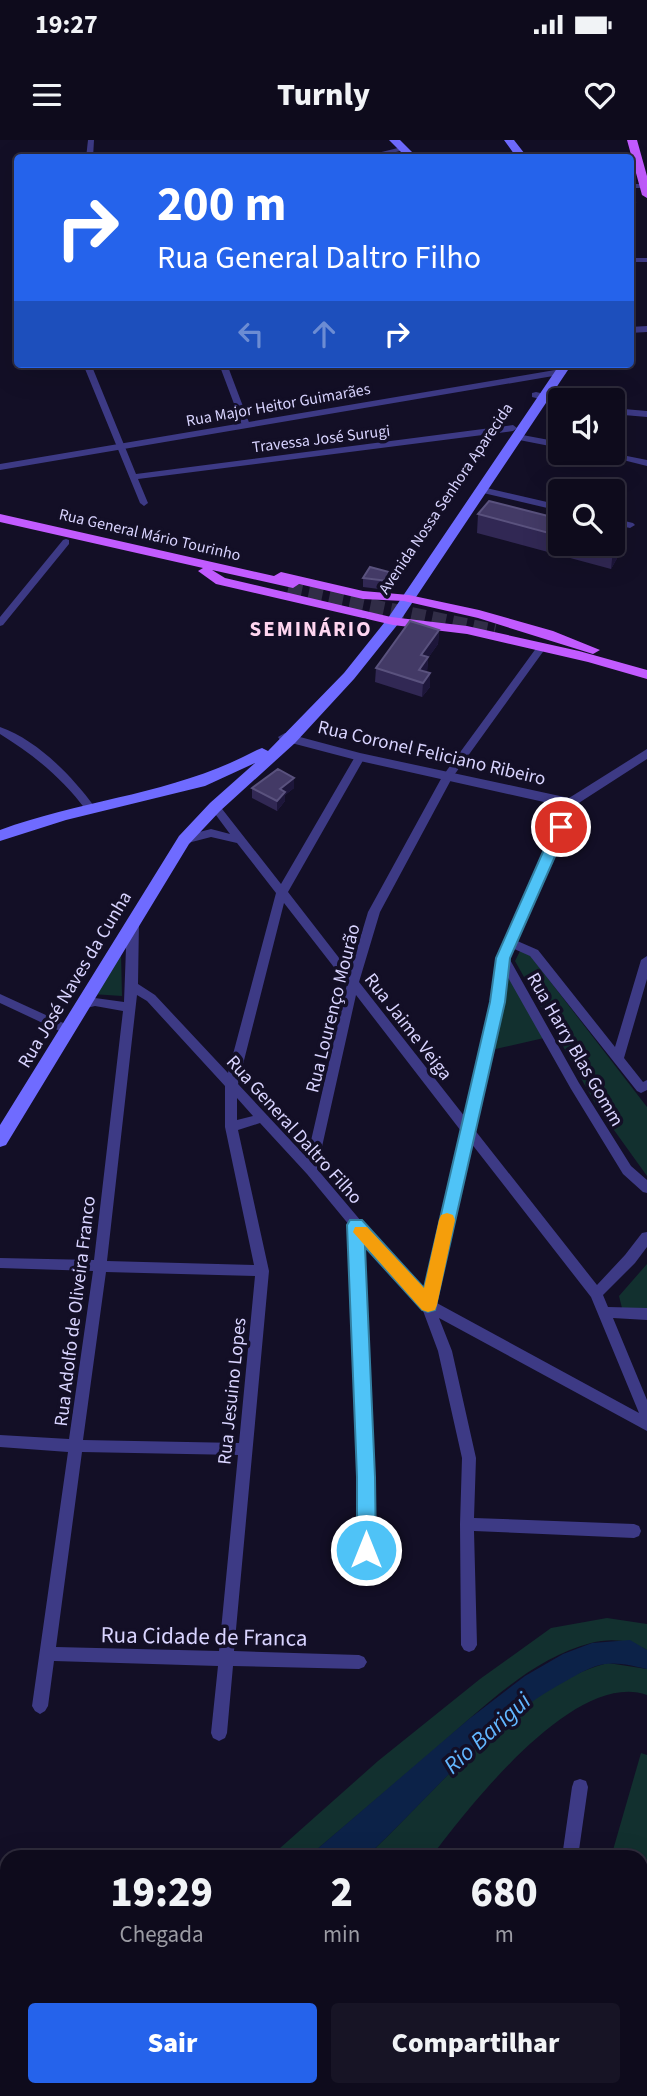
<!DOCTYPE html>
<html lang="pt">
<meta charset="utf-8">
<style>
:root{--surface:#0e0b1c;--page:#171425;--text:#f1f3f6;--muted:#9b9ba3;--line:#2e2b3b;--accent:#2563eb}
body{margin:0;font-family:"Source Sans 3",sans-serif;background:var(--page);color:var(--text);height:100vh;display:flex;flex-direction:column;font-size:26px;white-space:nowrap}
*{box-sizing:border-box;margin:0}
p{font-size:23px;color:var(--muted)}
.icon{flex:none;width:38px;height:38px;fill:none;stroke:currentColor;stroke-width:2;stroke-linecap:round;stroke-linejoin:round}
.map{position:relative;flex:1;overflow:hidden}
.panel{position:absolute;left:0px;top:1710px;width:648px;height:247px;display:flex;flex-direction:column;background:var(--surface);border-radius:21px 21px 0 0;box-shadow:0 7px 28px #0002,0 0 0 2px var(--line)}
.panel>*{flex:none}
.banner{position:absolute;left:14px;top:14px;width:620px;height:214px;border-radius:7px;box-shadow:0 7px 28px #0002,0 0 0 2px var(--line);background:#2563eb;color:#fff;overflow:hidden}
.buttons{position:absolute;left:548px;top:248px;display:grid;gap:14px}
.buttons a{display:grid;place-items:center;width:77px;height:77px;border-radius:7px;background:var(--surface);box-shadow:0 7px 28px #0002,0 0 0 2px var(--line);font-size:35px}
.pin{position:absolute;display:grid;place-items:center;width:60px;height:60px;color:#fff;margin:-30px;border:4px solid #fff;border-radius:50%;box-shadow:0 2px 7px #0007}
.me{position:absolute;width:77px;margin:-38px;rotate:0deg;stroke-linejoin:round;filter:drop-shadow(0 0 5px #0008)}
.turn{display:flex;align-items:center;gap:24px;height:147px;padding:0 28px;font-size:32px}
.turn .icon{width:91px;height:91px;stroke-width:2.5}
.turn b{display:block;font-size:49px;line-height:60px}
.lanes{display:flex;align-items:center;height:66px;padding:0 28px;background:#0003;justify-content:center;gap:35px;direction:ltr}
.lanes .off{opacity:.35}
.eta{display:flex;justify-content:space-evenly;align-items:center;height:119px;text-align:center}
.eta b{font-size:42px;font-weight:800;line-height:49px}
.primary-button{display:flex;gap:14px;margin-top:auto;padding:14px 28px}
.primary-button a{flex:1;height:80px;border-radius:7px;background:var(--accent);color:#fff;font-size:28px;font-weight:800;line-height:80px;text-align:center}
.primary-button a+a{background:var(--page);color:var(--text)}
.status{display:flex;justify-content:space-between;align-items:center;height:49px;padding:0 35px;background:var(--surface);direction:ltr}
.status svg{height:19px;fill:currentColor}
header{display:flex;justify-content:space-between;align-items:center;height:91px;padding:0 28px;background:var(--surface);font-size:32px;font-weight:800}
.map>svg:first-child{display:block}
.green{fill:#12302f}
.water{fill:#0c2248}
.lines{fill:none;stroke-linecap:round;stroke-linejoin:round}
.primary-tunnel{stroke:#312d47;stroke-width:14;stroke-dasharray:14 7;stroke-linecap:butt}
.minor{fill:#3d3a85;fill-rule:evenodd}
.tertiary{fill:#3d3a85;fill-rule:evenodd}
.secondary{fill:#6f6bff;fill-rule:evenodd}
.primary{fill:#c25bff;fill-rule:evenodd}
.wall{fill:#312854}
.shaded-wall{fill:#1d163a}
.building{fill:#433a66;stroke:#5a527e;stroke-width:2}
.route{fill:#4fc3f7;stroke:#337fa1;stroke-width:2}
.slow{fill:#f59e0b}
.labels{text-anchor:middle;stroke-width:7;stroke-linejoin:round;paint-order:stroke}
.far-street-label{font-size:16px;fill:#d9d4ff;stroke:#130f26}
.street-label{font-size:19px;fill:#d9d4ff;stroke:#130f26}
.far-district-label{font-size:21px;font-weight:bold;letter-spacing:2px;fill:#ffd6f0;stroke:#130f26}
.near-street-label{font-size:23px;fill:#d9d4ff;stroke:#130f26}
.near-water-label{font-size:24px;font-style:italic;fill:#62b6ff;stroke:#130f26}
</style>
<div class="status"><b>19:27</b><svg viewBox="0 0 49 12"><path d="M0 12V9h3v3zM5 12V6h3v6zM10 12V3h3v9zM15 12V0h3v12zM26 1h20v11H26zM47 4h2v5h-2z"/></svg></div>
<header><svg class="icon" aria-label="menu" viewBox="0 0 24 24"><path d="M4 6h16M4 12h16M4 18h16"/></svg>Turnly<svg class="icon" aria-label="heart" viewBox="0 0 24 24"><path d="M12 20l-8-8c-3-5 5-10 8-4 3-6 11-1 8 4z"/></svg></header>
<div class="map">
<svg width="647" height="1956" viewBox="0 0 647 1956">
<rect width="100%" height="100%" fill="#130f26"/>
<path class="green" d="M521 809 529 814 647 967V1036L596 965 515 821Z
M121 814 122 856 92 854Z
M509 837 544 898 491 910Z
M647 1124V1169L622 1168 619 1156Z
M607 1478 647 1484V1510C629 1500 612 1498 591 1503 531 1518 479 1571 434 1610 392 1646 350 1681 308 1717H270L378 1621 480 1539 551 1488Z
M608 1523 647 1529V1555C575 1529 469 1667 431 1717H366C432 1656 520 1544 608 1523Z
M641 1613 647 1615V1773L641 1768 640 1717H611Z
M89 1950H160L166 1956H81Z"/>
<path class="water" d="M630 1500 647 1510V1529C634 1526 618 1522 605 1524 591 1526 578 1534 566 1541 487 1583 431 1657 366 1717H308L469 1579 525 1536 563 1514 592 1503Z
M0 1929 7 1931V1950H89L81 1956H0Z"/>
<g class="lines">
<path class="primary-tunnel" d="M288 449 495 491"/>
<path class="minor" d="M88 0H94L93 18H86Z
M402 7 405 9 404 10 372 18H357Z
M630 44H647V48H630Z
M630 118H647V122H630Z
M83 224H91L136 334 513 285 517 288 513 291 138 339 148 363 144 366 140 363Z
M219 224H227L250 285 249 287 242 285Z
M517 294 560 302V308L514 299 513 297Z
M595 313H612L647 320V326Z
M482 347 560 365V371L479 352V348Z
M612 378 633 383 635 385 630 388 612 384Z
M66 399 69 400V404L3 485 0 486V477L63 400Z
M540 506 545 509 452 638 380 772 359 842 465 977 491 862 497 818 566 663 571 659 575 661 576 663 515 800 538 810 615 907 641 820 647 816V839L624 918 643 942 647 940V950L641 953 637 951 530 816 512 808 509 818 579 943 631 1026 647 1040V1053L643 1052 623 1034 571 949 506 834 503 862 474 989 597 1145 625 1115 642 1093 647 1092V1107L635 1123 603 1155 608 1167 647 1168V1180L613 1178 647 1260V1291L439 1178 452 1211 476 1318 474 1378 634 1384 639 1386 641 1391 639 1396 634 1398 474 1391 477 1505 474 1510 469 1512 464 1510 461 1505 460 1384 462 1318 438 1211 422 1168 363 1102 373 1337V1434L371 1439 366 1441 361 1439 359 1434V1337L350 1086 307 1034 260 983 238 990 269 1131 234 1511 359 1515 364 1517 367 1522 364 1527 359 1529 233 1526 227 1593 225 1598 219 1601 213 1598 211 1593 218 1526 54 1521 48 1566 45 1571 40 1574 35 1571 32 1566 68 1312 0 1307V1295L69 1299 93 1131 0 1128V1118L94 1120 123 871 95 866 82 869 76 865 78 862 95 858 124 862 127 781 133 777 137 778 139 781 138 844 155 855 228 933 276 753 237 703 211 697 184 704 179 700 180 697 211 689 230 694 210 667 211 665H219L281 744 356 615H364L365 617 288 752 350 832 368 772 442 637 537 507ZM284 763 347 844 307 1018 238 944ZM137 855 147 861 225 946V987L254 1125 107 1121ZM356 855 461 991 424 1152 361 1081 317 1029ZM237 958 253 976 237 980ZM471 1003 591 1157 639 1273 435 1162ZM106 1132 255 1136 239 1303 83 1300ZM82 1312 238 1315 219 1511 56 1507Z
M0 587C37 600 71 635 94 666L95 668 94 670H86C62 638 34 615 0 594Z
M0 854 72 887 74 890 68 894 64 893 0 863Z
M580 1639 586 1641 588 1647 578 1717H562L572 1647 574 1641Z
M413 1950H435L432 1956H410Z"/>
<path class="tertiary" d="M647 186V192L630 193V187Z
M561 229 566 232 565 234 0 330V324Z
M536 252 567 259 568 261H560V264L532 257V253Z
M612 268 647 271V277L612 274Z
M285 593 360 613 569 658 647 609V619L571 668 360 621 280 600 278 597Z"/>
<path class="secondary" d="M389 0H400L418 18H407Z
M504 0H514L528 18H517Z
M560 224H572L398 484 354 539 295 603 220 671 189 704 6 1005 0 1007V985L179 696 210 663 255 623 205 646 66 680 0 701V690C87 658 173 655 257 610L262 608 268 611 344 533 388 478Z"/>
<path class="primary" d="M627 0H637L647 36V58L642 55Z
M0 374 274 436 281 432 363 451 409 455 479 470 553 491 600 510 593 514 478 478 404 461 363 459 299 444 293 448 212 430 225 438 391 477 467 486 579 511 647 530V539L588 522 467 494 393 485 216 444 198 431 203 428 0 382Z"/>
</g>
<path class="wall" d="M630 54 635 62 633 71H630Z
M478 374 560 379V404H612L620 413 611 429 477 393Z
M370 427 393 442 387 450 363 447V438Z
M439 490 438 504 428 518 427 532 430 533V547L422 557 375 542 376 528Z
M252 648H294L285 655V661L277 671 252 658Z"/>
<path class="shaded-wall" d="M623 395 620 413 611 429 613 410Z
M393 433V442L387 450 388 441Z
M439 490 438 504 428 518 427 531 420 542H419L421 515Z
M430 533V547L422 557 423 543Z
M294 638V648L285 655V661L277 671V661L280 649Z"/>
<path class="building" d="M630 54H634L635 62H630Z
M489 361 560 379V396L478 374Z
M612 392 623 395 613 410 592 404H612Z
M370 427 393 433 388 441 363 438Z
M410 481 439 490 421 515 428 517 419 530 430 533 423 543 376 528Z
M278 629 294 638 280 649 285 652 277 661 252 648Z"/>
<path class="route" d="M561 682 568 687 510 818 505 862 435 1170 428 1172 422 1170 365 1107 375 1337 376 1410 373 1416 366 1419 359 1416 357 1410V1337L347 1085 350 1080H362L424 1148 490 862 496 818 554 687Z"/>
<path class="slow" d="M447 1073 453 1075 455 1080 437 1165 435 1170 428 1172 422 1170 353 1092 355 1087H367L424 1148 439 1080 441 1075Z"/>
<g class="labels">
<g class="far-street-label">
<text transform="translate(278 264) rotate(-10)" y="6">Rua Major Heitor Guimarães</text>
<text transform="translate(321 298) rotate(-7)" y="6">Travessa José Surugi</text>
<text transform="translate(445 358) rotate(-56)" y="6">Avenida Nossa Senhora Aparecida</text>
<text transform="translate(150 394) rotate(13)" y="6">Rua General Mário Tourinho</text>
</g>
<g class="street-label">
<text transform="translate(432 612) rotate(13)" y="7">Rua Coronel Feliciano Ribeiro</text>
<text transform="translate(74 839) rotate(-59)" y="7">Rua José Naves da Cunha</text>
<text transform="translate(332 868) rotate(-76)" y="7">Rua Lourenço Mourão</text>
<text transform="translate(409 886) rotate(52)" y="7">Rua Jaime Veiga</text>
<text transform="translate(576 909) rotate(60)" y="7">Rua Harry Blas Gomm</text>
<text transform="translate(295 989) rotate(48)" y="7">Rua General Daltro Filho</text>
<text transform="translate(74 1171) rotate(-83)" y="7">Rua Adolfo de Oliveira Franco</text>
<text transform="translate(231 1251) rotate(-84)" y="7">Rua Jesuino Lopes</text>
</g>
<g class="far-district-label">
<text x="311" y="496">SEMINÁRIO</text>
</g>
<g class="near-street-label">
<text transform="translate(204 1496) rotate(1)" y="8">Rua Cidade de Franca</text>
</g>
<g class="near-water-label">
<text transform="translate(487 1593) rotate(-42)" y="8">Rio Barigui</text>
</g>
</g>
</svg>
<div class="buttons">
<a><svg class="icon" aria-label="sound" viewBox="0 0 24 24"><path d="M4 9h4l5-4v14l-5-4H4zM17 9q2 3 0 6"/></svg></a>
<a><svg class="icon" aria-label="search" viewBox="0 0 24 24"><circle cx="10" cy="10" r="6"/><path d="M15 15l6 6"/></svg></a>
</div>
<div class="pin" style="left:561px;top:687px;background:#d93025"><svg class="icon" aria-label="arrive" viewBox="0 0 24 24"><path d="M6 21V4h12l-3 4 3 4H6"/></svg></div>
<svg class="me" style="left:366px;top:1410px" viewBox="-20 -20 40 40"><circle r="17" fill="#4fc3f7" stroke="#fff" stroke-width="3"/><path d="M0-11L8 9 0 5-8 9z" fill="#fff"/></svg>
<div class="banner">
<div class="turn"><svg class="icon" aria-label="right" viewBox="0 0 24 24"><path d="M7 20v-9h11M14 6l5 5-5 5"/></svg><div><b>200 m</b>Rua General Daltro Filho</div></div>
<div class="lanes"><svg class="icon off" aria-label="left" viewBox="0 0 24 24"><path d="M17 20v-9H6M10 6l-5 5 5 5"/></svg><svg class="icon off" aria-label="ahead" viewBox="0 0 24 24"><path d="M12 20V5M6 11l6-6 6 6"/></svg><svg class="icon" aria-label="right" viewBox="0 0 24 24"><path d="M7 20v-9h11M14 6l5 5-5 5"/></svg></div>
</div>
<section class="panel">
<div class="eta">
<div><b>19:29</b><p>Chegada</p></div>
<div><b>2</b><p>min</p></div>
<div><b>680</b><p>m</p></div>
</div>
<div class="primary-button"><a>Sair</a><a>Compartilhar</a></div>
</section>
</div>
